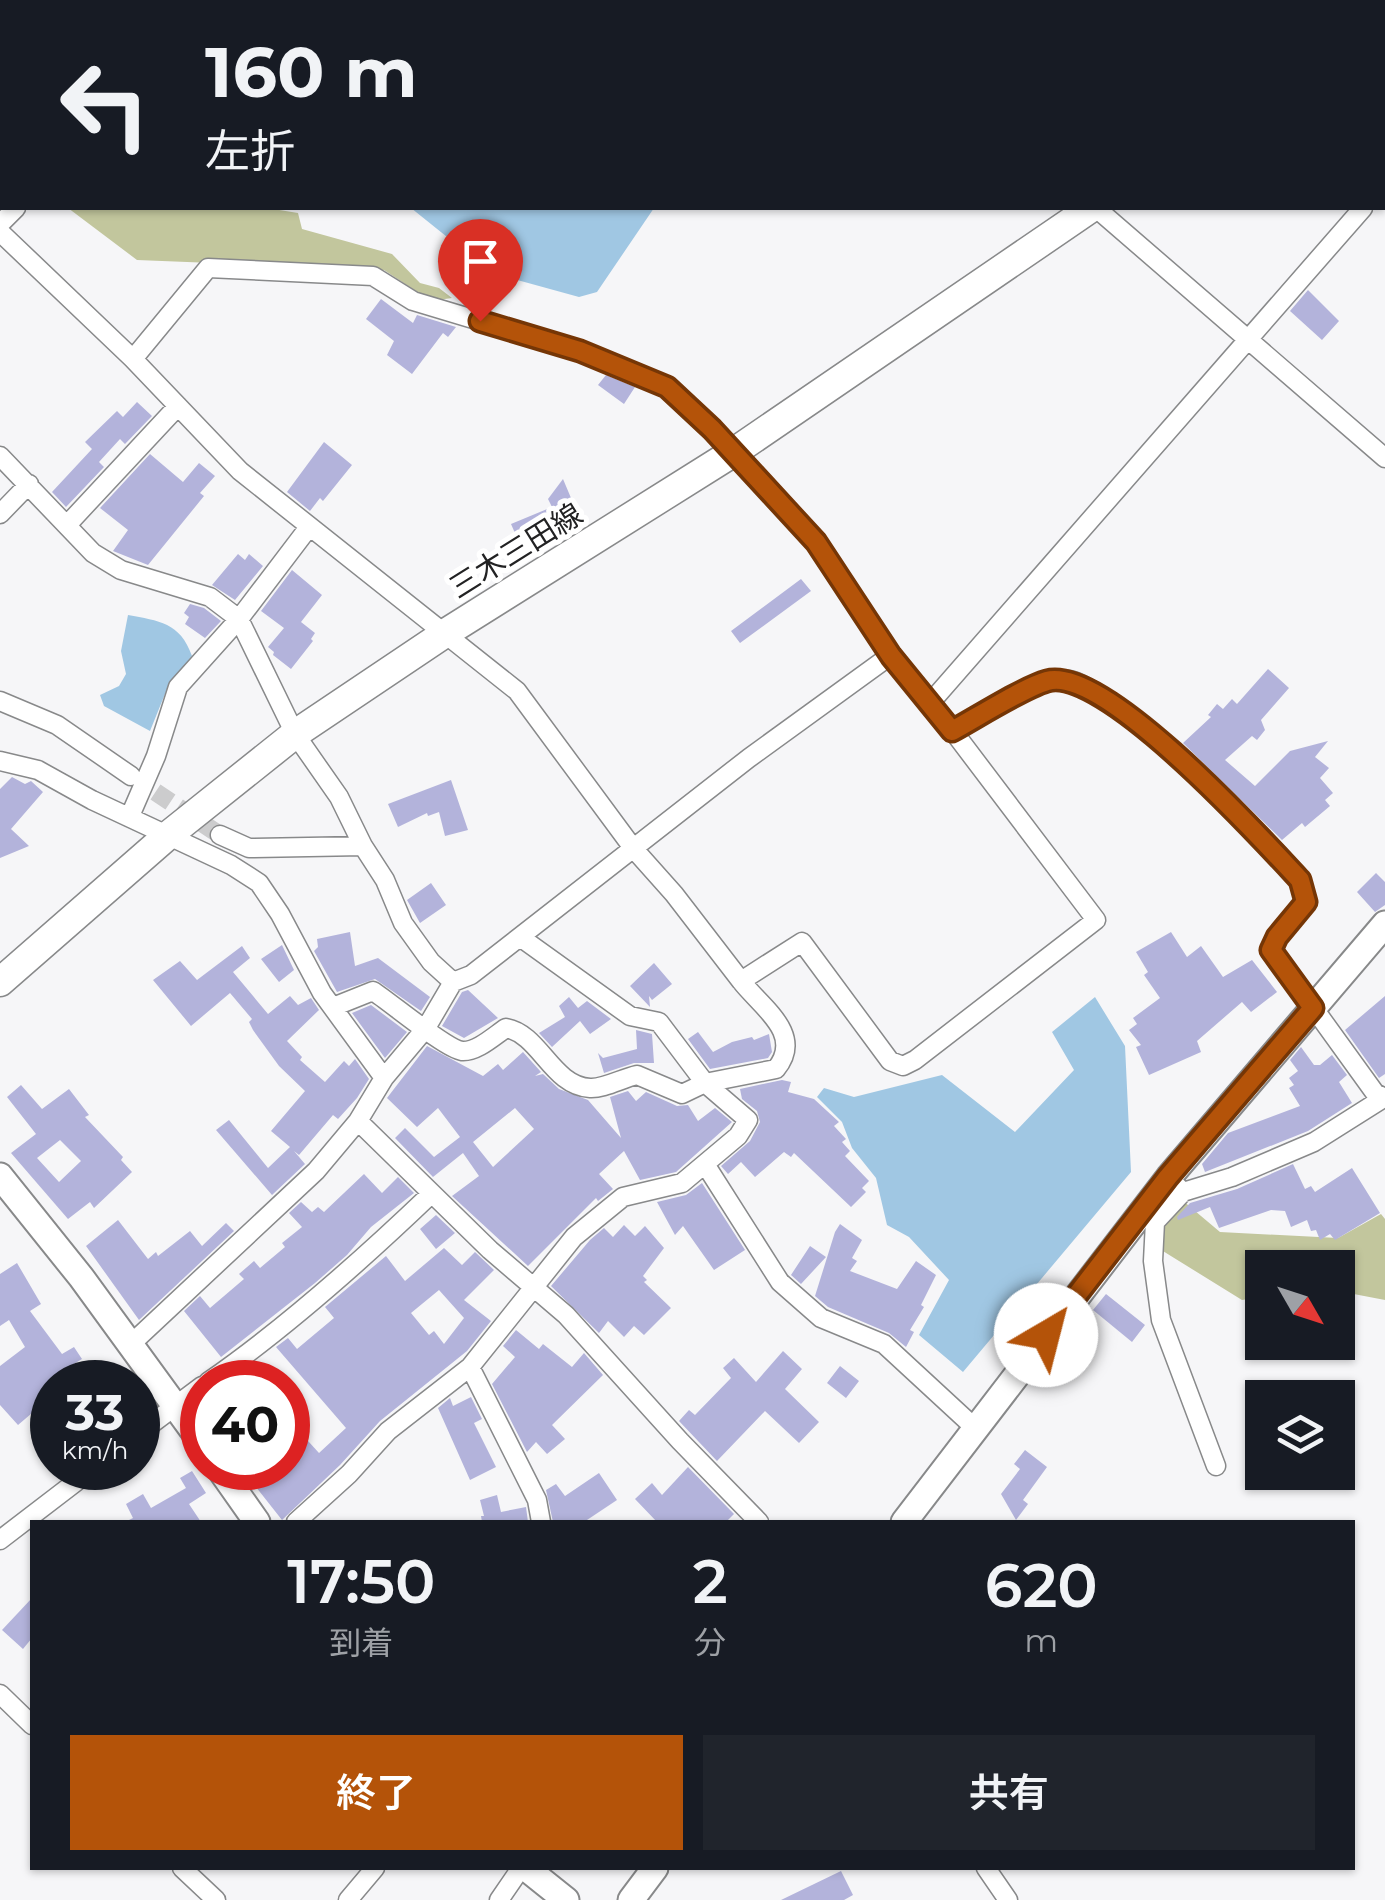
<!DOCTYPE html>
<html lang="ja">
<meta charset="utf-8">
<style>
:root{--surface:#171b24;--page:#20242c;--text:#f1f3f6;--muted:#9ea1a6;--accent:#b45309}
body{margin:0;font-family:Montserrat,"Noto Sans JP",sans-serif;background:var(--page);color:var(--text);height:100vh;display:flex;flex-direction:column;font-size:38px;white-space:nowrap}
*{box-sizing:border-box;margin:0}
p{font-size:32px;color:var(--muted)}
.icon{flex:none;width:55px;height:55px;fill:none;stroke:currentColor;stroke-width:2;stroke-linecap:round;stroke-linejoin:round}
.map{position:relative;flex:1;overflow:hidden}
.side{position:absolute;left:30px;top:1520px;width:1325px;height:350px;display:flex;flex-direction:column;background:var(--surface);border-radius:0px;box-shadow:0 2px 8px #0004}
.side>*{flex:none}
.banner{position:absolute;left:0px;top:0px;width:1385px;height:210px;box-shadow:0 2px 8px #0004;background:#171b24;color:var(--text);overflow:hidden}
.needle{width:65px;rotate:129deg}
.tools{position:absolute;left:1245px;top:1250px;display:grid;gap:20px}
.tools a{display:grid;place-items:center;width:110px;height:110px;border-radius:0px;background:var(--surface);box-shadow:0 2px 8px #0004;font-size:50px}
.speed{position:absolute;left:30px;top:1360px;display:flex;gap:20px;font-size:50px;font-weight:700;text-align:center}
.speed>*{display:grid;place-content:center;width:130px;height:130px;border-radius:50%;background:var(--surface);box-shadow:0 2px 8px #0004;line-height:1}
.speed small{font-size:25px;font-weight:400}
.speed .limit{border:15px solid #d22;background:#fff;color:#111}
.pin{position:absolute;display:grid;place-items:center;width:85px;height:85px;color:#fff;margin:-102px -42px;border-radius:50% 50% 50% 0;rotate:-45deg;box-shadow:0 0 10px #0007}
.pin .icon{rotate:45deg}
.me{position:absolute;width:110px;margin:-55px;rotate:37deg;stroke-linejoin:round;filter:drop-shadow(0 0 8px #0008)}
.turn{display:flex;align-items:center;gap:35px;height:210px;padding:0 40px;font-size:45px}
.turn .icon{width:130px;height:130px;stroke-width:2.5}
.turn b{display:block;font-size:70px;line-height:85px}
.eta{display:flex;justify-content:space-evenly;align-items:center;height:170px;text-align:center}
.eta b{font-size:60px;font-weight:600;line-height:70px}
.action{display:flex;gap:20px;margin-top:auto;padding:20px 40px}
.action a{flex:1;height:115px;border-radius:0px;background:var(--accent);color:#fff;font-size:40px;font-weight:600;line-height:115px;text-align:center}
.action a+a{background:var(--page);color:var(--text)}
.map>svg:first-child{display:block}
.forest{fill:#c2c69d}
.water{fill:#a0c7e3}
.building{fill:#b3b3db;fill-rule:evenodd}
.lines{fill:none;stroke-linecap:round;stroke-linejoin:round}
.street-tunnel{stroke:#cccccd;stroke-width:18;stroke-dasharray:18 9;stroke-linecap:butt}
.street-casing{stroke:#88898a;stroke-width:21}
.secondary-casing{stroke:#88898a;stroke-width:29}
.primary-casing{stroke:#88898a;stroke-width:31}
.street{stroke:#fff;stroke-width:18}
.secondary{stroke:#fff;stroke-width:25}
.primary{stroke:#fff;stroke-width:28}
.route-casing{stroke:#753606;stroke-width:25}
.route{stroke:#b45309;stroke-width:18}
.labels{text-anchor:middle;stroke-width:10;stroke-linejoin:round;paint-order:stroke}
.street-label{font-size:30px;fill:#222223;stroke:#fff}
</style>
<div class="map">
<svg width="1385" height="1900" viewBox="0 0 1385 1900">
<rect width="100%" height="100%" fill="#f6f6f8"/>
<path class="forest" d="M68 208H267L298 213 302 229 392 254 420 283 439 288 452 298 431 301 384 270 137 260Z
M1182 1200 1220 1232 1338 1238 1381 1214 1385 1219V1300L1338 1291V1268H1262V1297L1242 1300 1158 1248 1161 1228Z"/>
<path class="water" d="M411 208H654L597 292 579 297 510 278 472 257Z
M128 615C159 621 180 622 192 656L169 684 150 731 104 706 100 695 119 686 126 674 121 651Z
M1095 997 1125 1046 1131 1172 963 1372 919 1335 949 1280 909 1237 887 1225 876 1178 852 1148 842 1122 817 1097 824 1088 854 1097 942 1075 1015 1132 1074 1070 1052 1032Z"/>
<path class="building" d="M1308 290 1339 321 1322 340 1290 311Z
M381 299 413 323 417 315 456 327 448 337 443 333 412 374 387 355 394 341 366 319Z
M606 375 635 387 624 404 598 385Z
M137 402 152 416 125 444 120 439 99 462 104 467 66 507 52 492 92 449 85 442 117 411 123 417Z
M324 442 352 465 323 501 320 498 310 511 287 492Z
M150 454 183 482 199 463 215 476 200 493 204 496 148 565 113 551 128 530 100 508Z
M563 479 579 517 518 540 511 524 552 507 548 499Z
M238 554 245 560 249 554 263 566 235 600 212 585Z
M292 570 322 595 301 622 315 633 311 639 313 641 291 669 273 655 274 652 268 647 284 628 261 611Z
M801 579 811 591 740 643 731 631Z
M190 604 204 608 221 621 205 638 185 624 189 617 184 613Z
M1268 669 1289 688 1261 720 1265 730 1257 740 1252 736 1225 760 1255 786 1290 751 1328 741 1315 757 1329 768 1320 778 1333 793 1325 800 1330 806 1305 827 1302 823 1282 840 1183 743 1211 717 1208 715 1217 704 1223 709 1232 699 1237 704Z
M12 777 25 784 31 781 43 792 11 829 29 846 0 858V789Z
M451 780 468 830 445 836 439 812 428 816 427 813 398 827 388 804Z
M1376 873 1385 882V905L1375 912 1357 892Z
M431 883 446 905 420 923 407 900Z
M350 932 355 966 378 958 430 997 421 1011 375 979 337 992 314 951 318 947 317 939Z
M1171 932 1187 957 1201 946 1223 977 1252 960 1277 992 1251 1012 1242 1002 1197 1041 1201 1052 1149 1075 1136 1047 1141 1045 1129 1030 1137 1024 1133 1018 1160 998 1144 975 1148 972 1136 952Z
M282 945 294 970 279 982 261 959Z
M242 946 250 958 233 972 268 1014 290 996 298 1005 311 998 319 1010 287 1041 302 1057 300 1060 325 1082 344 1061 349 1066 355 1059 369 1079 357 1098 338 1119 333 1115 299 1155 294 1151 305 1164 272 1195 216 1130 229 1120 268 1168 290 1147 271 1131 305 1091 279 1066 253 1030 249 1022 252 1019 230 993 191 1026 153 980 180 961 197 980Z
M654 963 672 984 652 1000 649 996 650 1007 630 986Z
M468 990 498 1018 464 1038 442 1026 462 992Z
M1385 996V1074L1379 1078 1345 1030Z
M569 997 578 1008 587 1001 611 1019 590 1034 580 1021 552 1047 539 1033 565 1017 559 1006Z
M371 1005 407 1032 385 1058 352 1013Z
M636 1030 652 1034 654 1063H634L604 1073 598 1053 603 1058 637 1049Z
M698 1032 713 1052 732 1042 752 1037 754 1040 769 1034 772 1052 768 1058 710 1069 688 1039Z
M427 1046 483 1076 498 1064 503 1070 523 1052 541 1072 535 1076 543 1074 559 1089 588 1100 621 1138 610 1097 628 1091 636 1101 646 1092 677 1106 688 1105 698 1121 715 1108 732 1122 676 1172 640 1180 624 1151 599 1174 613 1189 598 1201 596 1198 528 1266 452 1196 479 1176 463 1153 433 1177 395 1138 405 1128 434 1157 460 1137 438 1108 417 1127 387 1098ZM515 1108 534 1129 493 1167 473 1142Z
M1301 1047 1314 1065H1320L1332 1055 1347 1075 1339 1082 1352 1103 1308 1131 1205 1172 1202 1164 1228 1133 1300 1106 1289 1088 1294 1085 1289 1078 1298 1071 1290 1060Z
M782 1080 791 1082 788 1092 814 1099 839 1122 834 1126 846 1139 842 1142 850 1151 845 1156 869 1181 862 1188 866 1192 851 1207 794 1153 791 1157 784 1152 755 1177 741 1162 728 1174 721 1166 750 1141 760 1122 757 1111 742 1099 740 1089Z
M21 1085 42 1109 69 1089 89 1115 85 1117 123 1157 121 1160 132 1172 94 1208 90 1202 68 1219 11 1153 36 1134 7 1097ZM60 1140 81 1161 59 1182 37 1158Z
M1293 1164 1305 1189 1311 1186 1315 1192 1352 1168 1380 1213 1335 1240 1330 1234 1320 1240 1316 1230 1311 1231 1307 1220 1291 1227 1285 1211 1271 1210 1219 1228 1210 1207 1178 1220 1177 1217 1190 1203 1237 1189Z
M364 1174 382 1193 398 1177 414 1193 371 1227 347 1255 315 1283 221 1357 184 1311 200 1296 210 1308 244 1279 239 1274 254 1261 260 1268 285 1247 282 1243 302 1227 289 1213 301 1202 312 1212 318 1207 324 1212Z
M702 1183 745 1250 714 1270 683 1226 675 1235 657 1202 686 1195Z
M436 1215 455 1233 436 1249 420 1229Z
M118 1220 148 1259 156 1252 158 1256 190 1231 202 1246 226 1223 234 1231 139 1320 86 1246Z
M840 1224 862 1240 852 1258 857 1261 850 1271 897 1289 916 1261 936 1275 921 1305 924 1307 910 1330 914 1332 906 1347 889 1333 828 1307 815 1296 835 1232Z
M624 1225 635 1236 645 1226 664 1248 643 1276 647 1280 644 1282 671 1308 644 1335 634 1326 624 1337 608 1321 599 1333 551 1286 590 1240 604 1228 613 1237Z
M810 1246 826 1257 801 1284 791 1275Z
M444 1248 462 1265 475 1252 494 1270 464 1300 491 1321 467 1351 380 1421 340 1465 282 1520 241 1468H288V1419L319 1453 346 1428 276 1347 288 1338 297 1349 334 1318 325 1307 386 1256 405 1281ZM439 1290 464 1318 444 1344 434 1331 429 1335 411 1313Z
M17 1263 41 1304 30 1311 62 1354 74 1347 82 1359 55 1375 61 1382H52V1396L18 1425 0 1405V1366L25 1347 9 1320 0 1326V1274Z
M1106 1294 1145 1325 1132 1342 1093 1310Z
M516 1330 539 1349 543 1344 572 1367 584 1353 603 1375 552 1425 565 1439 547 1454 536 1442 527 1452 492 1384 515 1357 503 1346Z
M783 1351 802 1369 785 1389 819 1422 799 1443 765 1411 717 1461 679 1421 689 1410 695 1415 731 1378 723 1368 734 1358 756 1382Z
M840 1366 859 1381 846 1398 827 1383Z
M471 1397 482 1419 474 1423 496 1467 470 1480 438 1408 450 1398 453 1406Z
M1025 1450 1047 1467 1023 1500 1028 1504 1016 1520 1001 1494 1020 1469 1014 1464Z
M688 1467 734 1514 726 1522H657L635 1499 652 1483 662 1495Z
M192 1471 206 1493 189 1504 201 1522H125L133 1518 126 1504 143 1494 151 1508 186 1488 180 1478Z
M599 1473 617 1500 584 1522H553L546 1490 556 1484 565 1496Z
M497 1495 501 1512 526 1507 528 1522H482L481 1516H484L480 1500Z
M32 1598V1638L23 1649 2 1630Z
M841 1871 853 1895 844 1900H781Z"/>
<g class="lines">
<path class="street-tunnel" d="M133 777 220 835"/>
<defs>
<path id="street" d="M754 0 755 2
M859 2 863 0
M0 176 2 178
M1382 185 1385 182
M1096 208 1385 458
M0 224 16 208
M0 232 133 359 240 471 517 691 633 848 674 894 741 981 802 942 890 1061 903 1066 915 1060 1096 920 931 702 891 655 816 541 712 429 667 387 580 351 413 301 373 276 208 268 133 359
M0 456 93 553 121 570 210 597 239 619 295 734 339 797 363 846 385 880 403 923 431 962 453 982
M0 514 29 484
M67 525 178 406
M0 701 57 725 131 776
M931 702 1363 208
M952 731C980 716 1039 675 1070 680 1109 687 1276 843 1299 880 1303 886 1304 895 1306 902L1277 937 1271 949 1375 1093 1385 1098
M0 761 38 770 92 800 231 865 259 883 280 914 322 993 384 1078
M130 816 156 756 178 687 239 619 309 527
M220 835 249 848 363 846
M333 1007 373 991C390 1002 446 1049 462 1051 477 1052 494 1036 506 1028 540 1034 552 1086 590 1088 603 1089 623 1078 637 1075L682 1094 705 1083 776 1069C805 1034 760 1006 741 981
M358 1121 490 1250 566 1315 680 1441 759 1522
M705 1164 780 1282 821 1318 884 1344 975 1428
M1176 1185 1183 1192 1232 1177 1314 1142 1385 1097
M1183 1192 1155 1222 1153 1261 1161 1320 1216 1466
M131 1344 316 1171 358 1121 384 1078 426 1028 453 982 471 975 749 758 891 655
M470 1367 537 1500 541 1522
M208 1382C286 1328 362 1260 431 1194
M138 1434 202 1386
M296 1522 349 1474 388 1431 470 1367 574 1237 623 1197 682 1183 738 1136 748 1120 705 1083 659 1022 630 1016 520 937
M0 1540 94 1468
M0 1694 32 1725
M182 1868 216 1900
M986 1868 1008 1900
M348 1900 375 1868
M499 1900 521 1868"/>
<path id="secondary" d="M0 1176 81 1277 202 1443
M219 1468 257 1522
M904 1522 1169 1177 1385 924
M526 1868 566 1900
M631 1900 655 1868"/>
<path id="primary" d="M1382 7 1385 6
M0 982 166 837 295 734 444 634 734 452 1091 208"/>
</defs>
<use href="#street" class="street-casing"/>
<use href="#secondary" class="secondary-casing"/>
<use href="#primary" class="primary-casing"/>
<use href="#street" class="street"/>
<use href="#secondary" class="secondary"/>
<use href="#primary" class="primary"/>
</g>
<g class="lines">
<defs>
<path id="route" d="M480 321 580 351 667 387 712 429 816 542 891 656 952 731C976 718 1023 688 1047 681 1104 665 1260 837 1300 880L1306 902 1277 937 1271 950 1313 1008 1168 1177 1046 1335"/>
</defs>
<use href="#route" class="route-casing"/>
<use href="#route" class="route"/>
</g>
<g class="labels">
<g class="street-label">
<text transform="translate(516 551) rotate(-32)" y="10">三木三田線</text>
</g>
</g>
</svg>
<div class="tools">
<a><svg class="needle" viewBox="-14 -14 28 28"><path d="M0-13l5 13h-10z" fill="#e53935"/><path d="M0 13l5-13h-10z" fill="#9ea1a6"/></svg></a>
<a><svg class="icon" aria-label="layers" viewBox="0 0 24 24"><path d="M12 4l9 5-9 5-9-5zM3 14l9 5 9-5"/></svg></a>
</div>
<div class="speed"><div>33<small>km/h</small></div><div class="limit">40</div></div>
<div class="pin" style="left:480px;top:321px;background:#d93025"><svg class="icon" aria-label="arrive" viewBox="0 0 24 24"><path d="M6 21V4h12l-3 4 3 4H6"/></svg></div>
<svg class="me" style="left:1046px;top:1335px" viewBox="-20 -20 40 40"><circle r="19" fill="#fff"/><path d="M0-13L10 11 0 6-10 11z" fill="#b45309"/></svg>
<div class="banner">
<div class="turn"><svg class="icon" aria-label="left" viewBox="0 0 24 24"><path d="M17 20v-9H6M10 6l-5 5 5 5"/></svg><div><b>160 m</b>左折</div></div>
</div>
<section class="side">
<div class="eta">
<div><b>17:50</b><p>到着</p></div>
<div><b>2</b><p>分</p></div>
<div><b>620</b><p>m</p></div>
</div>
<div class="action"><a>終了</a><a>共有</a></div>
</section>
</div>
